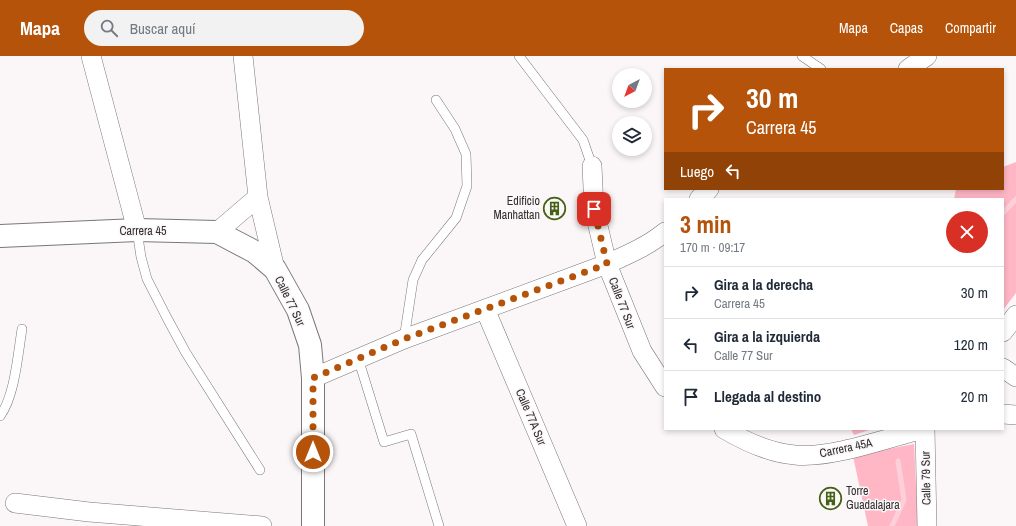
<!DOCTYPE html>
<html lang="es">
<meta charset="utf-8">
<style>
:root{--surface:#fff;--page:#f2f2f3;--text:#1f2937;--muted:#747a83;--line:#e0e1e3;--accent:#b45309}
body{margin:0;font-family:"Archivo Narrow",sans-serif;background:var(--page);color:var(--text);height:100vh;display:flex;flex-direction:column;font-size:15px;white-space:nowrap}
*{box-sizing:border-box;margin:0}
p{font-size:13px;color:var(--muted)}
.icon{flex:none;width:22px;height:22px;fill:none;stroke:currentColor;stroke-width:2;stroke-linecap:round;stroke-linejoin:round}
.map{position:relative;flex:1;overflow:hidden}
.sheet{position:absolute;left:664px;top:142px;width:340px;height:232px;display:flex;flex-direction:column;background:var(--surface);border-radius:0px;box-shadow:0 2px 6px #0003}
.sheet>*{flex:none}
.banner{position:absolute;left:664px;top:12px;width:340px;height:122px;border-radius:0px;box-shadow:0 2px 6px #0003;background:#b45309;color:#fff;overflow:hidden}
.needle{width:26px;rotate:221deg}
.controls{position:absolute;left:612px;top:12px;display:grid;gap:8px}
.controls a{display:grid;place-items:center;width:40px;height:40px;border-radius:50%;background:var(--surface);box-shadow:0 2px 6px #0003;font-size:20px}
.pin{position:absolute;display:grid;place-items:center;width:34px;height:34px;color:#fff;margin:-17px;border-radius:8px;box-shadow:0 2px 6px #0006}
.me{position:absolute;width:44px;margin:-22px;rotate:0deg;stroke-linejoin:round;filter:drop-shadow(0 0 3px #0008)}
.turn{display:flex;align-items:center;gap:14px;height:84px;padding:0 16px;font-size:18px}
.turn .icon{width:52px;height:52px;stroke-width:2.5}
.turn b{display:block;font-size:28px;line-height:34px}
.then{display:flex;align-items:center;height:38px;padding:0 16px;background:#0003;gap:8px;font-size:15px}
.round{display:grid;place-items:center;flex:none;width:42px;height:42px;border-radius:21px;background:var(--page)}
.head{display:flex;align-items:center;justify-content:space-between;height:68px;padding:0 16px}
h1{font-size:24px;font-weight:700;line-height:30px;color:var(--accent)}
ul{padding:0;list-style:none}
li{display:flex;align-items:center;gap:12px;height:52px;padding:0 16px;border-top:1px solid var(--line)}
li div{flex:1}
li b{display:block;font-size:15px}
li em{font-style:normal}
header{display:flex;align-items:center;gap:24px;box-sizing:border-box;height:56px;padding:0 20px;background:var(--accent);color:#fff}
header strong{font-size:19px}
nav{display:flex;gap:22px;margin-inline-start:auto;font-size:14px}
.search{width:280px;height:36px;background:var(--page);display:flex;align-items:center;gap:10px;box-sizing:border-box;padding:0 14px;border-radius:22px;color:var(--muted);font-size:15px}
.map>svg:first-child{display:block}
.green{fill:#ffb6c5}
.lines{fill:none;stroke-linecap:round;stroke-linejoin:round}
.stream{stroke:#fdd0d9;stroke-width:5}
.lane-casing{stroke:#7b7778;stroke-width:10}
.street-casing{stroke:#7b7778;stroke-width:20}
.secondary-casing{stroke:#7b7778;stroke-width:24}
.lane{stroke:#fff;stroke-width:9}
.street{stroke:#fff;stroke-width:19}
.secondary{stroke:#fff;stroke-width:22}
.route{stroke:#b45309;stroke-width:7;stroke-dasharray:0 12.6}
.labels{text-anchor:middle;stroke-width:3;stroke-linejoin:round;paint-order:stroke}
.poi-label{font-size:12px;fill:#302e2e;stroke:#fbf6f7;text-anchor:end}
.street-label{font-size:12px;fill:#302e2e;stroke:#fbf6f7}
</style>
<header>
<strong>Mapa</strong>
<div class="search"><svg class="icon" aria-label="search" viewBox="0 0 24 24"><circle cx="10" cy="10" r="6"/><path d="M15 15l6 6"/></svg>Buscar aquí</div>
<nav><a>Mapa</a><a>Capas</a><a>Compartir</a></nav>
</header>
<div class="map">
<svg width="1016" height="470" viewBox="0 0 1016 470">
<rect width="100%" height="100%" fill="#fbf6f7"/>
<path class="green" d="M1016 106V237L1003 254V143H954L956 133H1003V111Z
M851 373H872L854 379Z
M914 388 918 470H868L853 400Z"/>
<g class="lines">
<path class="stream" d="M1003 157 1016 143
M892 470 904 444 898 405"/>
<defs>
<path id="lane" d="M519 0 583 84 592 110
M802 0 821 13
M137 174 141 201 147 223 167 262 186 297 260 414
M404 283 413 224 422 204 456 162 467 130 466 98 455 73 436 44
M358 302 384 386 411 378 439 470
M0 360C15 340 18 297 22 273"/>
<path id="street" d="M91 0 137 174
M243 0 258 141 275 213
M908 13 927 0
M592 110 594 153 607 208 642 295 665 331
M699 143 709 133
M217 176 258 141
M485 253 577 470
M1003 276 1016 259
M1003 312 1016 321
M313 322 404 283 607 208C627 199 648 190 665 176
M1003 358 1016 359
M724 373C746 386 770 397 795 399 830 403 888 382 923 373
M925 373 927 470
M15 447 89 456 262 470"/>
<path id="secondary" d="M0 180 137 174 217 176 255 196 275 213 298 254 310 289 313 322V470"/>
</defs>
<use href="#lane" class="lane-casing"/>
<use href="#street" class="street-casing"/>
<use href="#secondary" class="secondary-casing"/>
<use href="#lane" class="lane"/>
<use href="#street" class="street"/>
<use href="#secondary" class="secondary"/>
</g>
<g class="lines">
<path class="route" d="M313 396V322L404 283 607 208 594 153"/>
</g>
<defs>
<symbol id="building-ring" viewBox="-11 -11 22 22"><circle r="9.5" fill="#fbf6f7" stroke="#446216" stroke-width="1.5"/><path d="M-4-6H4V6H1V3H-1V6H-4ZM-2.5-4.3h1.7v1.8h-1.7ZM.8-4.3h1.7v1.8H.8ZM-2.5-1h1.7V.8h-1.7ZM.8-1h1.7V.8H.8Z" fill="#446216"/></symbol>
</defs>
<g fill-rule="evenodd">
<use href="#building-ring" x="542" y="140" width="25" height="25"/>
<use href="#building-ring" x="818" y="430" width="25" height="25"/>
</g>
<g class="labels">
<g class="poi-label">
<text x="540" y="149">Edificio<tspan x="540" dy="14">Manhattan</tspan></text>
<text x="846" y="439" text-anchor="start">Torre<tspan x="846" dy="14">Guadalajara</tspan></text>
</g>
<g class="street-label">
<text x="143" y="179">Carrera 45</text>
<text transform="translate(290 245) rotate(64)" y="4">Calle 77 Sur</text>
<text transform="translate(622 247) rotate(69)" y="4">Calle 77 Sur</text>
<text transform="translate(531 361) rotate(67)" y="4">Calle 77A Sur</text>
<text transform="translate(846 392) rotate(-12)" y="4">Carrera 45A</text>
<text transform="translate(926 422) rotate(-91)" y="4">Calle 79 Sur</text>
</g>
</g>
</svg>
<div class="controls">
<a><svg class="needle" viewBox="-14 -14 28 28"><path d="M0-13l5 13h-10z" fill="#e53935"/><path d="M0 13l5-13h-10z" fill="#747a83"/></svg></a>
<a><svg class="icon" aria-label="layers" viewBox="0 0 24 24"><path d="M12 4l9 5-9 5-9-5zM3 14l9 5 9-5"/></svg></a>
</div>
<div class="pin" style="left:594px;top:153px;background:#d93025"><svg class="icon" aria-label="arrive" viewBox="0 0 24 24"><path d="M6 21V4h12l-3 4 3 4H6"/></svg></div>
<svg class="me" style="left:313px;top:396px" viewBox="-20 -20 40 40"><circle r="17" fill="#b45309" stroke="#fff" stroke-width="3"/><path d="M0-11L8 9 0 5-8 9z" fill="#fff"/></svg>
<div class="banner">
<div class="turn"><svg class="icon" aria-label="right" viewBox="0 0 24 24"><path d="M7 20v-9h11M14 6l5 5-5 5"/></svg><div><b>30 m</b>Carrera 45</div></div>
<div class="then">Luego<svg class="icon" aria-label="left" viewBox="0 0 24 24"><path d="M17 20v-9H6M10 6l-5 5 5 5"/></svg></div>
</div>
<section class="sheet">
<div class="head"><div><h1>3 min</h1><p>170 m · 09:17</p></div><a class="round" style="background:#d93025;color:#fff"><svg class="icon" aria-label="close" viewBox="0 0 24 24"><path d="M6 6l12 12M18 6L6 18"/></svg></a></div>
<ul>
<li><svg class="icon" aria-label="right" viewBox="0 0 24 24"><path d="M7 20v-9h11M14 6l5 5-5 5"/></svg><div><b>Gira a la derecha</b><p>Carrera 45</p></div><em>30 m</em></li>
<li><svg class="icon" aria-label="left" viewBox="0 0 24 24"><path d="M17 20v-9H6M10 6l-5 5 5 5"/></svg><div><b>Gira a la izquierda</b><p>Calle 77 Sur</p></div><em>120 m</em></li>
<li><svg class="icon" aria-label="arrive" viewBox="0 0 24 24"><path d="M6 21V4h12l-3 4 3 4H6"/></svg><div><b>Llegada al destino</b></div><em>20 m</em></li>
</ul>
</section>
</div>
